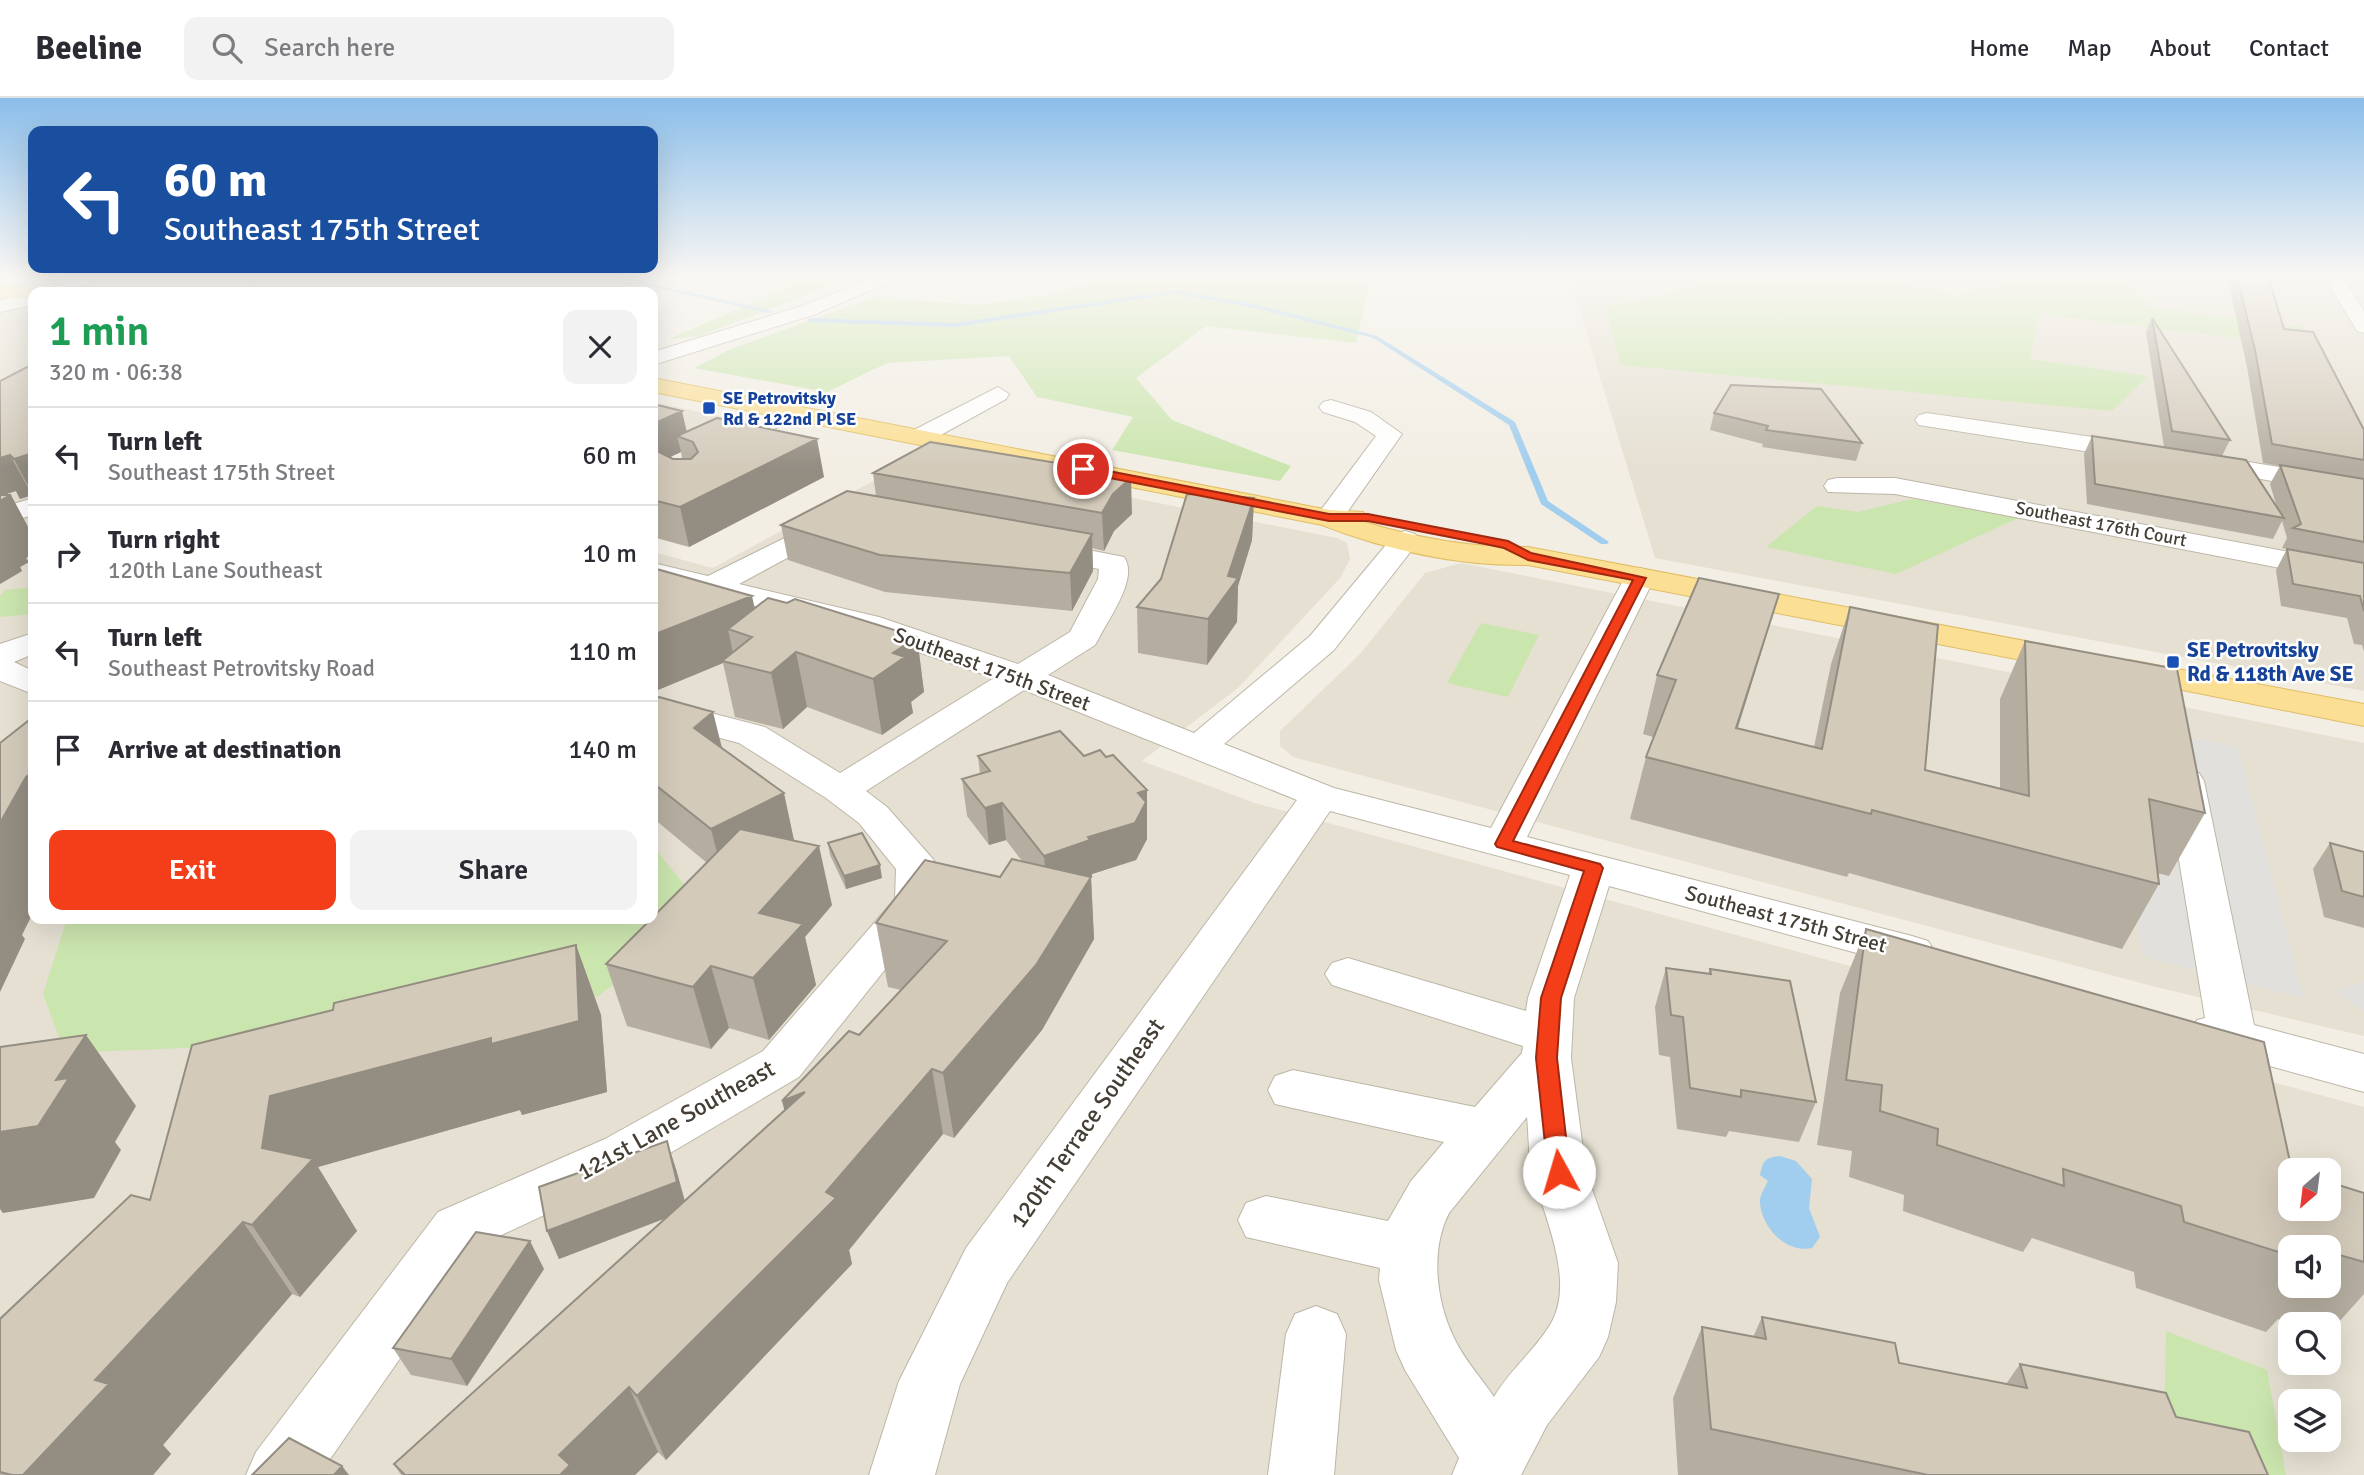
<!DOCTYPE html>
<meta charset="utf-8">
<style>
:root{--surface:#fff;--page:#f2f2f3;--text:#2b2b33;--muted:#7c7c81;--line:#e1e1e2;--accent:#f43e19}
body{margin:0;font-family:Signika,sans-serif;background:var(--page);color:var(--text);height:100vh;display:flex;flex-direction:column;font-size:26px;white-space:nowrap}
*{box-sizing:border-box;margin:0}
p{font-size:23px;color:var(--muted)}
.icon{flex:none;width:38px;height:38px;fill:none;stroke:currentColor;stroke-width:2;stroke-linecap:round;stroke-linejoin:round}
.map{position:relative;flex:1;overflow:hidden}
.drawer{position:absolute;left:28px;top:189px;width:630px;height:637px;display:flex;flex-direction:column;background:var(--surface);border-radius:14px;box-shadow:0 7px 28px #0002}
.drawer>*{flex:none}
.top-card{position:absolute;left:28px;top:28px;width:630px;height:147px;border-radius:14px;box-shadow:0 7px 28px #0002;background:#1a4fa0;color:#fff;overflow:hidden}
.needle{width:46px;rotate:208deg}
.tools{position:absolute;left:2278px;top:1060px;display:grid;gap:14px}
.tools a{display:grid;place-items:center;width:63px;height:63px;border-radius:14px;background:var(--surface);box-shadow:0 7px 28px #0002;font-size:35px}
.pin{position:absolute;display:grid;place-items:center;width:60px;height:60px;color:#fff;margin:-30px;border:4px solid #fff;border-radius:50%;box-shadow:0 2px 7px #0007}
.me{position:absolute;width:77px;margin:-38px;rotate:354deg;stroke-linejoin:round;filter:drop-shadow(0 0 5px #0008)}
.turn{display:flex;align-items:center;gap:24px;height:147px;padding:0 21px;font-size:32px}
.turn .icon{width:91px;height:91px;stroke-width:2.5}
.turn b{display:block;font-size:49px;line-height:60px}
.round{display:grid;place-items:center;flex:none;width:74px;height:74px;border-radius:14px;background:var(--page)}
.head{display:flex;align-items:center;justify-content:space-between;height:119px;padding:0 21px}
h1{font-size:42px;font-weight:600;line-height:52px;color:#1e9e55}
.primary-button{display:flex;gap:14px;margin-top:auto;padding:14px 21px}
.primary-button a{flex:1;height:80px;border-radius:14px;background:var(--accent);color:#fff;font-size:28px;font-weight:600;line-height:80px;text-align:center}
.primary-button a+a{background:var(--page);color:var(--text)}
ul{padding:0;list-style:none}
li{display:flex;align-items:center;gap:21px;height:98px;padding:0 21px;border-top:2px solid var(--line)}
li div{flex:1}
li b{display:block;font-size:26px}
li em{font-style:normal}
header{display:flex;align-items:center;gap:42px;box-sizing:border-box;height:98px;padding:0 35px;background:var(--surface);border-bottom:2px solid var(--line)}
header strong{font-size:33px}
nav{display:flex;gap:38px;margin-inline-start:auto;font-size:24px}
.search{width:490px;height:63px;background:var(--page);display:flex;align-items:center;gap:18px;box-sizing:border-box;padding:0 24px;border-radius:14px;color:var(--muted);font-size:26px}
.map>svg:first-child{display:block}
.residential{fill:#e5e0d2;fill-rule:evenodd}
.green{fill:#cbe5ae}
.parking{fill:#e2e0dd}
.water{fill:#a1cdee}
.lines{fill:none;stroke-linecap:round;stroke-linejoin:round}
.stream{fill:#a1cdee;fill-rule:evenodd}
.minor-casing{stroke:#bdb6a7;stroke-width:2}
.major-casing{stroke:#e0bd64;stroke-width:2}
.minor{fill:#fff;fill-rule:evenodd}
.major{fill:#fbdf94;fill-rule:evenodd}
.wall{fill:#b5aea0;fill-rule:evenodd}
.shaded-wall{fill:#948d82}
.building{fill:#d3caba;stroke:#948d82;stroke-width:2}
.route{fill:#f43e19;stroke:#9f2810;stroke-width:2}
.transit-dot{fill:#1a4fb4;stroke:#fff;stroke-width:2.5}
.labels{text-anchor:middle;stroke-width:5;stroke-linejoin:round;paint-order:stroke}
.far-transit-label{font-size:18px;font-weight:bold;fill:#164399;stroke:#fff;text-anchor:start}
.far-street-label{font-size:18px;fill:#443e34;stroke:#fff}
.transit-label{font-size:21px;font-weight:bold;fill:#164399;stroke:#fff;text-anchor:start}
.street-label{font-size:21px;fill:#443e34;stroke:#fff}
.near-street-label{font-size:24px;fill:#443e34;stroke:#fff}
</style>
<header>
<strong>Beeline</strong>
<div class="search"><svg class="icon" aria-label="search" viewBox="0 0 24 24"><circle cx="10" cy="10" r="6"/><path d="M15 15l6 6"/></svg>Search here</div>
<nav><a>Home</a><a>Map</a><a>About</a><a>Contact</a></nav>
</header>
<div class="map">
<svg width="2364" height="1377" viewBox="0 0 2364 1377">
<rect width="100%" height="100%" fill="#f2eee4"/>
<path class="residential" d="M1541 178H2364V593L1655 460 1571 184Z
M0 206 33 207V821H653V454L713 470 919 358 1337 440 1347 445 1350 461 1341 479 1238 590 1142 663 1255 705 2364 1009V1377H0ZM2291 1073H2329V1111H2291ZM2291 1150H2329V1188H2291ZM2291 1227H2329V1265H2291ZM2291 1304H2329V1342H2291Z
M653 304 747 324 653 365Z
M1461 465 2364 645V938L2156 889 1293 659 1280 648V633L1360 556 1425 475Z"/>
<path class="green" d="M706 178H829L849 181 699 238 669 241 789 189Z
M1091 178H1371L1356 245 1206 228 1136 280 1172 322 1291 368 1280 383 1112 352 1133 319 1037 299 1009 258 887 265 827 294 694 270 731 251 875 199 977 207 1052 197 1096 180Z
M1732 178H1905L1902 182 1958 198 2015 178 2127 179 2151 209 2306 230 2272 244 2039 216 2030 261 2148 278 2112 313 1621 267 1605 208 1659 199 1700 183Z
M1912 401 2018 420 1896 476 1766 449 1817 408 1858 414Z
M33 489V516L0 519V498L5 492Z
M1481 525 1539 537 1508 599 1447 585Z
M653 748 708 816 598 898 302 945 65 955 43 896 67 821H653Z
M2166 1233 2267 1272 2286 1377H2163Z"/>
<path class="parking" d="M2111 623 2238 649 2304 901 2142 858Z
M2364 883V913L2335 894Z"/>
<path class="water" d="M1780 1058 1796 1063 1812 1081 1809 1110 1820 1139 1812 1150C1786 1156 1760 1128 1760 1103 1760 1096 1765 1090 1768 1083L1760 1077C1763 1063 1765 1059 1780 1058Z"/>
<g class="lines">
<path class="stream" d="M631 178H637L641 183 772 213 769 215 639 186Z
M1174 192 1255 206 1377 238 1515 324 1548 403 1609 444 1607 446H1601L1541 406 1509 327 1373 240 1255 210 1174 196 955 229 810 224 807 222 810 220 955 225Z"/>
<defs>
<path id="minor" d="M79 178H103L69 194H44Z
M879 178H903L816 216 653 267V254L802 208Z
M2324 178H2342L2364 213V235L2357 233Z
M33 195V207L0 214V202Z
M998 289 1009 296 1006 301 928 344H910L907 339 910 334Z
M1331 302 1371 314 1402 336 1339 426H1319L1315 420 1376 338 1355 324 1323 314 1319 309 1323 304Z
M792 307 800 309 804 314 800 319 719 356H701L698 351 701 346Z
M1927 315 2141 346 2150 349 2154 354 2150 359 2141 362 1919 327 1915 322 1919 317Z
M2200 356 2364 383V399L2191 369 2187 364 2191 359Z
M1837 380H1895L2364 468V486L1895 396 1828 394 1824 388 1828 382Z
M33 400V417L0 427V410Z
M833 416 843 418 847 424 843 430 739 486 879 519 1018 566 1070 534 1098 481 1099 471 1032 458 1027 452 1032 446 1042 443 1124 459C1139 480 1109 520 1099 540L1095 547 1048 577 1194 635 1310 538 1395 436 1405 433 1415 436 1419 442 1415 448 1334 552 1224 646 1334 690 1491 730 1625 479 1629 473 1640 470 1651 473 1655 479 1527 739 1912 838 1928 843 1935 854 1928 865 1912 870 1609 788 1574 900 1571 960 1586 1074 1618 1165 1616 1204 1608 1239 1599 1259 1547 1327 1521 1377H1452L1459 1360 1405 1272 1396 1252 1379 1182 1380 1170 1246 1139 1238 1122 1246 1105 1266 1098 1388 1123 1411 1083 1444 1044 1275 1006 1268 992 1275 978 1293 972 1475 1009 1522 955 1523 948 1332 887 1325 876 1332 865 1348 860 1526 913 1528 900 1570 777 1330 713 1007 1185 960 1286 935 1377H869L899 1283 966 1150 1297 702 1024 592 866 693 887 709 932 760 938 769 939 804 799 979 643 1071 478 1148 319 1377H246L256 1354 438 1114 605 1041 763 953 895 801 896 771 859 725 826 700 739 645 653 622V600L765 629 840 675 994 580 857 533 653 483V465L708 478ZM1527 1019C1529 1038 1528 1059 1533 1077 1545 1120 1576 1185 1550 1227 1534 1253 1509 1273 1494 1299 1481 1280 1464 1261 1454 1240 1436 1203 1430 1152 1449 1115Z
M33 535V556L14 564 33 573V596L0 583V546Z
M2185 672 2199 675 2204 683 2254 927 2364 956V994L2197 948 2190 935 2197 922 2205 920 2166 683 2171 675Z
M1316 1208 1337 1216 1346 1236 1334 1377H1268L1286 1236 1295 1216Z"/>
<path id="major" d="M0 188 33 189 42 194H33V201L0 200Z
M653 280 1329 412 1363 414 1367 420 1364 424C1417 440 1472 450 1528 449L2073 552 2085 555 2090 562 2085 569 2073 572 1528 467C1458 468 1386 452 1322 427L653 294Z
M2129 562 2364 606V628L2117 579 2112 572 2117 565Z"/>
</defs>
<use href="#minor" class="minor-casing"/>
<use href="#major" class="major-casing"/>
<use href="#minor" class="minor"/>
<use href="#major" class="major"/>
</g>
<path class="wall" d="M2227 178H2268L2284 231 2364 332V554L2362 547 2354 546 2347 520 2281 508 2276 472 2287 451 2282 450 2287 440 2282 423 2273 441 2087 406 2084 356 2092 338 2164 349 2146 234 2152 220 2230 342 2222 358 2278 413 2270 386 2280 368 2263 365 2247 269Z
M33 266V399L32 397 20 401 16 393 3 397 33 438V456L26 460 29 464 20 469 22 473 0 486V283Z
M653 306 687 333 824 379 689 449 653 439ZM681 354 682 361H673L670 359Z
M1714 315 1862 345 1856 363 1762 349 1763 346 1710 332Z
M1087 373 1132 416 1114 433 1104 453 1092 450 1093 473 1072 513 885 494 788 462 781 427 876 398 873 375Z
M1254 400 1252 442 1238 488 1237 524 1207 567 1138 555 1137 509Z
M653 470 755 510 787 505 917 539 924 594 911 604 913 615 882 637 807 609 783 631 735 619 723 565 653 594Z
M1779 496 1738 630 1814 649 1831 566 1850 509 1925 672 2000 690V601L2025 543 2205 715 2169 778 2157 775 2159 786 2122 851 1849 775 1847 779 1630 721 1646 659 1653 639 1643 636 1657 577Z
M653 604 722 650 794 742H793L832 807 805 839 816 887 769 942 729 930 711 951 627 928 606 866 707 765 653 720Z
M978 658H1084L1106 659 1147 692V741L1136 762 1092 776V780H1091L1094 841 1042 932 954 1040 943 1036 849 1152 852 1166 666 1362 658 1354 635 1377H401L394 1366 666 1120 559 1161 547 1133 676 1071 685 1103 784 1013 859 937 901 892 888 889 876 825 1000 779 1022 763 1006 742 989 747 967 718 962 681 980 676Z
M828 745 882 780 846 791 830 757Z
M2330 745 2364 754V830L2324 819 2313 771Z
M1866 831 2291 1073 2364 1095V1196L2329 1235V1227H2296L2278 1221 2266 1234 2136 1190 2134 1174 2032 1140 2023 1154 1903 1113 1904 1097 1849 1079 1852 1053 1817 1047 1840 895ZM2291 1150H2329V1188H2291Z
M576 847 601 917 607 994 522 1017 520 1012 318 1069 357 1133 300 1199 292 1196 163 1347 171 1356 153 1377H0V1221L150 1102 333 912Z
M1666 870 1708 876 1710 871 1816 1004 1799 1044 1729 1033 1726 1039 1677 1031 1670 959 1659 957 1655 909Z
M544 1171 467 1288 411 1277 393 1250Z
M1762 1219 1899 1265 2006 1286 2020 1266 2176 1319 2268 1377H1678L1673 1300 1702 1229 1753 1239Z"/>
<path class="shaded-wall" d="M682 313 689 343 677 338 681 354 653 367V326Z
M817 341 824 379 689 449 680 409Z
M33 355V397L14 361Z
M10 357 32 397 20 401 16 393 0 398V360Z
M1131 380 1132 416 1114 433 1104 453 1102 415 1113 396Z
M11 397 33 438V456L26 460 29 464 20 469 22 473 0 486V403Z
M1254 400 1252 442 1238 488 1237 524 1207 567 1208 521 1228 478Z
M1092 436 1093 473 1072 513 1070 475Z
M1779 496 1762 552 1722 678 1736 630Z
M752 498 763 548 752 539 728 531 734 560 722 563 723 565 653 594V537Z
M917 539 924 594 911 604 913 615 882 637 873 581 893 555Z
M796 554 807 609 783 631 771 575Z
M713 614 724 658 694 630Z
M33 674V815L22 837 25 841 0 894V725L26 679Z
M1147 692V741L1136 762 1092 776V780H1091L1094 841 1042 932 954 1040 943 975 1047 796 1044 758 1088 739 1138 695Z
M784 695 794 742 723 778 711 731Z
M1002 705 1006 742 989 747 985 710Z
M819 748 832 807 805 839 816 887 769 942 753 880 759 815Z
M880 767 882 780 846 791 844 778Z
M576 847 601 917 607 994 522 1017 520 1012 318 1069 357 1133 300 1199 252 1127 270 998Z
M711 868 729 930 711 951 693 889Z
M86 937 136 1008 115 1044 121 1052 94 1100 3 1115 0 1111V1034L56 982Z
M932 971 943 1036 849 1152 852 1166 666 1362 637 1298 826 1094Z
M805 994 799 1068 782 1003Z
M667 1043 676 1071 687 1112 559 1161 547 1133Z
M243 1124 292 1196 163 1347 171 1356 153 1377H23L95 1282Z
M530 1143 544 1171 467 1288 451 1261Z
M629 1289 658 1354 635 1377H560L559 1357Z
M342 1368 349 1377H334Z"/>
<path class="building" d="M2237 178H2268L2284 231 2313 234 2364 332V362L2272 346 2255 252Z
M2152 220 2230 342 2172 333Z
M33 266V355L14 361 10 357 0 360V283Z
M1731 287 1821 291 1862 345 1766 332 1768 328 1714 315Z
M653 306 682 313 653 326Z
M717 320 817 341 680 409 653 402V351L673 361H691L698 354 693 344 677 338Z
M2092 338 2246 362 2284 420 2095 386Z
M930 344 1087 370 1083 372 1131 380 1113 396 1102 415 873 375Z
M2280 367 2364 381V444L2293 430 2301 426Z
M847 393 1092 436 1070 475 880 457 781 427Z
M1187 396 1254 400 1228 478 1238 480 1208 521 1137 509 1161 481Z
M0 397H11L0 403Z
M2287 451 2364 465V513L2360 498 2293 486Z
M653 470 752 498 653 537Z
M1699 480 1779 496 1736 630 1822 651 1850 509 1938 527 1925 672 2029 698 2025 543 2177 571 2205 715 2149 701 2159 786 1872 712 1871 716 1646 659 1676 582 1657 577Z
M768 500 787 505 795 501 917 539 893 555 905 559 873 581 796 554 771 575 722 563 752 539 728 531Z
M659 599 713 614 694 630 784 695 711 731 653 685V604Z
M33 619V674L26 679 0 725V645Z
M1060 633 1084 658 1100 652 1106 659 1113 657 1147 692 1138 695 1146 704 1135 725 1088 739 1090 742 1044 758 1002 705 985 710 962 681 990 673 978 658Z
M740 731 819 748 759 815 803 826 753 880 711 868 693 889 606 866 651 821H653V819Z
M862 735 880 767 844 778 828 745Z
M2330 745 2364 754V799L2342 793Z
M1012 761 1091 779 1036 867 943 975 932 971 826 1094 836 1100 637 1298 629 1289 559 1357 570 1367 560 1377H405L394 1366 805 994 782 1003 849 933 859 937 947 843 876 825 925 762 1000 779Z
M1866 831 2264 944 2292 1073H2291V1111H2329V1084L2364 1095V1164L2329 1154V1150H2291V1158L2184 1124 2181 1108 2063 1071 2064 1088 1937 1047 1938 1031 1880 1013 1882 987 1846 982Z
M576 847 579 923 491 946V940L270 998 262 1050 313 1061 252 1127 243 1124 95 1282 109 1286 23 1377H12L0 1374V1221L131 1097 150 1102 192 947 333 912 334 905Z
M1666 870 1711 876 1710 871 1790 883 1816 1004 1741 992V999L1690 990 1683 919 1671 917Z
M86 937 56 982 69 980 38 1028 0 1034V949Z
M667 1043 677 1084 547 1133 539 1089Z
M476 1134 530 1143 451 1261 393 1250Z
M1762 1219 1895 1245 1899 1265 2027 1290 2020 1266 2166 1295 2176 1319 2249 1334 2268 1377H1928L1711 1331 1702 1229 1766 1241Z
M289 1340 342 1368 334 1377H252Z"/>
<linearGradient id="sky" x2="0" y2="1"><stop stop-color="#8bbeea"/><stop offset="0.48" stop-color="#f9f7f3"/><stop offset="1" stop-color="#f9f7f3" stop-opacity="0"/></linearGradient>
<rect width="2364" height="370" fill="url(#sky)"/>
<path class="route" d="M1083 368 1329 416H1368L1508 443 1531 455 1646 480 1513 743 1600 766 1603 770 1561 900 1557 960 1570 1074 1567 1081 1559 1084 1551 1081 1548 1074 1536 960 1541 900 1584 773 1497 749 1495 746 1633 482 1528 462 1504 450 1485 446 1368 423H1329L1079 374V369Z"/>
<g class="transit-dot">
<rect x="702" y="303" width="14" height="14" rx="3.5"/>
<rect x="2166" y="557" width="14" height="14" rx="3.5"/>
</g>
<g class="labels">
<g class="far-transit-label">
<text x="723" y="306">SE Petrovitsky<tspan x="723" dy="21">Rd &amp; 122nd Pl SE</tspan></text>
</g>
<g class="far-street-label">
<text transform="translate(2101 426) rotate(11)" y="6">Southeast 176th Court</text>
</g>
<g class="transit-label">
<text x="2187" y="559">SE Petrovitsky<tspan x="2187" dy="24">Rd &amp; 118th Ave SE</tspan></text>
</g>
<g class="street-label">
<text transform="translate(992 571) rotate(20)" y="7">Southeast 175th Street</text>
<text transform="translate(1786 821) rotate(15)" y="7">Southeast 175th Street</text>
</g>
<g class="near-street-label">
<text transform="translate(676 1022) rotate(-29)" y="8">121st Lane Southeast</text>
<text transform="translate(1087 1025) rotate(-55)" y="8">120th Terrace Southeast</text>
</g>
</g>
</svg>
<div class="tools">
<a><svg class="needle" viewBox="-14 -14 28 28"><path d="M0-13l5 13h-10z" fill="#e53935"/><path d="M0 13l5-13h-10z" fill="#7c7c81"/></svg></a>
<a><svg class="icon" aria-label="sound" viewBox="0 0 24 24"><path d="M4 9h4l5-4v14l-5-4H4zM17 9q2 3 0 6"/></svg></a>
<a><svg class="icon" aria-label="search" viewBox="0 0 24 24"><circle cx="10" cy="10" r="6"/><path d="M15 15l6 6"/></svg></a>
<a><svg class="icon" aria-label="layers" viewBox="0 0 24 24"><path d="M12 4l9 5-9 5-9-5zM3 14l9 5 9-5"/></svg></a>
</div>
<div class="pin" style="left:1083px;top:371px;background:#d93025"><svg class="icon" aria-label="arrive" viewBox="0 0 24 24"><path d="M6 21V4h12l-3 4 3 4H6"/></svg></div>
<svg class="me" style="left:1559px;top:1074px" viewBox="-20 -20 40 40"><circle r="19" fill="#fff"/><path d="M0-13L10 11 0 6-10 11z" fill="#f43e19"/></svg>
<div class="top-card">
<div class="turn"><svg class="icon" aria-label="left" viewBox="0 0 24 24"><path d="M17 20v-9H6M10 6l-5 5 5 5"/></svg><div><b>60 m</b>Southeast 175th Street</div></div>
</div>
<section class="drawer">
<div class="head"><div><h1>1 min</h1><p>320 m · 06:38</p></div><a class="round"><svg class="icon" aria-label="close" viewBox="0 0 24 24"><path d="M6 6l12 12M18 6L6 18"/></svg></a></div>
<ul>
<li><svg class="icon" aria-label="left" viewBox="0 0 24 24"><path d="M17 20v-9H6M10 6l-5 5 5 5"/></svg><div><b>Turn left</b><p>Southeast 175th Street</p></div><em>60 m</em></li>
<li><svg class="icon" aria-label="right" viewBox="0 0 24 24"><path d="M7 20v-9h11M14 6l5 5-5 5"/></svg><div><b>Turn right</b><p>120th Lane Southeast</p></div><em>10 m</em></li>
<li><svg class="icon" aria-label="left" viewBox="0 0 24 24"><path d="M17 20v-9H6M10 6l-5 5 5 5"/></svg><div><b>Turn left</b><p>Southeast Petrovitsky Road</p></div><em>110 m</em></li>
<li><svg class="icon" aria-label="arrive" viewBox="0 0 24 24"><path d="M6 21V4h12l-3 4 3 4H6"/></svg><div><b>Arrive at destination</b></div><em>140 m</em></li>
</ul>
<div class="primary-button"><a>Exit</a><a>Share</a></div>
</section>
</div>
